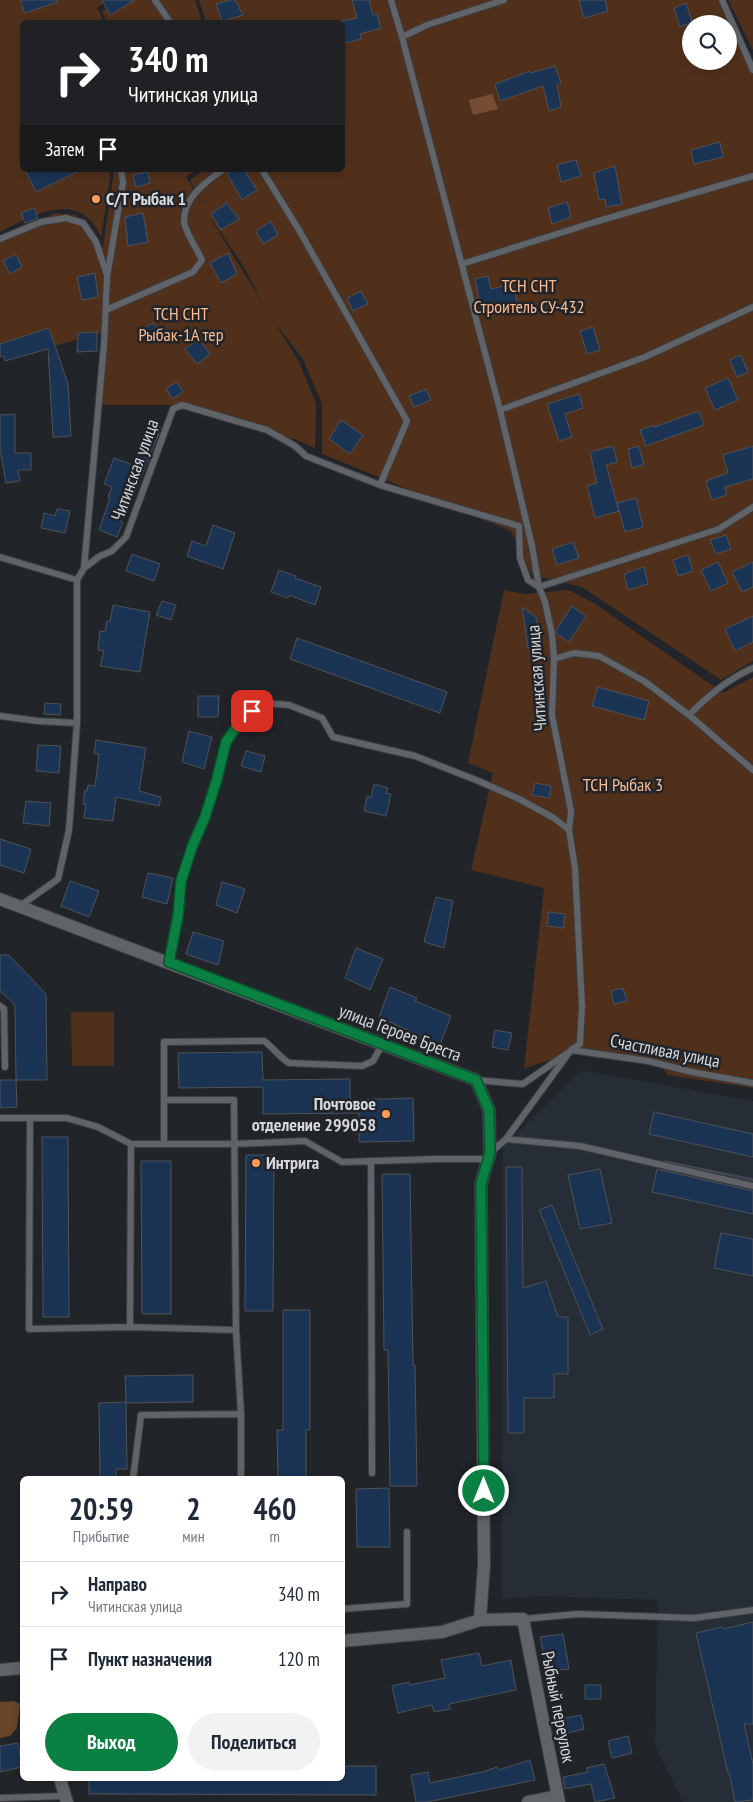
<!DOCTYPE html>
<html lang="ru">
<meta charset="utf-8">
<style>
:root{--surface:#fff;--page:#f2f2f3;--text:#1f2937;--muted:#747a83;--line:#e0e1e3;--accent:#0b8043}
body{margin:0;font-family:"PT Sans Narrow",sans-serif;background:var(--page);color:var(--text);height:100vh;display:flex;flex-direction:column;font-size:19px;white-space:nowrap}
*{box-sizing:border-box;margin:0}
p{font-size:16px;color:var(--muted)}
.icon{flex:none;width:28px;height:28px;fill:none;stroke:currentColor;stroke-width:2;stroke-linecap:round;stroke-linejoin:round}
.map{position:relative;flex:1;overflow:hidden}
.sheet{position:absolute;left:20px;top:1476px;width:325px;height:305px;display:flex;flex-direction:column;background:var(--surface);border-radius:8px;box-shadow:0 2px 8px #0003}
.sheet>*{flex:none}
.banner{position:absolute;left:20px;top:20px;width:325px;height:152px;border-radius:8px;box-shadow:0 2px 8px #0003;background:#202124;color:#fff;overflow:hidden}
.tools{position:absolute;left:682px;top:15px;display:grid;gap:10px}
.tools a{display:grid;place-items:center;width:55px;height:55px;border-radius:50%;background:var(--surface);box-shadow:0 2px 8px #0003;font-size:25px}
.pin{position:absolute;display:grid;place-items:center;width:42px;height:42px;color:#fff;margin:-21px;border-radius:10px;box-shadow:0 2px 8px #0006}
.me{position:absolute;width:55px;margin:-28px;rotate:0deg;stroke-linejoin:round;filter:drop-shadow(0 0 4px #0008)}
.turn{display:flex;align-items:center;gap:18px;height:105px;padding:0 25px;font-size:22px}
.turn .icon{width:65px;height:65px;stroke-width:2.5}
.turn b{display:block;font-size:35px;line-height:42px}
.then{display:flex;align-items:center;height:48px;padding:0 25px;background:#0003;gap:10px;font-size:19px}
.eta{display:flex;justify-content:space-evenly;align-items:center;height:85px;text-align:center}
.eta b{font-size:30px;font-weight:600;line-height:35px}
.action{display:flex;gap:10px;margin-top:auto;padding:10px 25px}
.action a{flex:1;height:58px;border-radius:30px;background:var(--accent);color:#fff;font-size:20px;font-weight:600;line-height:58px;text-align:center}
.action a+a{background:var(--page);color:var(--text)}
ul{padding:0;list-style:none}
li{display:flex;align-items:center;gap:15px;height:65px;padding:0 25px;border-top:1px solid var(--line)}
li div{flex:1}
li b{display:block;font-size:19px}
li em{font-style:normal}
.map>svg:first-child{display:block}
.built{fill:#262d36}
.green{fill:#50301b;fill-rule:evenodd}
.forest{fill:#69432a}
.water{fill:#744d34}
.building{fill:#1b3454;stroke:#4f5257}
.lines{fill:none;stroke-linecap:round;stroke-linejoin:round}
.service-casing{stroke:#3c3e41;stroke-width:8}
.minor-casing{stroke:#3c3e41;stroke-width:14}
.tertiary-casing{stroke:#3c3e41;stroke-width:14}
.service{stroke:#606469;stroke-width:6}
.minor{stroke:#606469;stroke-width:12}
.tertiary{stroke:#606469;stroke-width:12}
.route-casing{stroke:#07532c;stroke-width:12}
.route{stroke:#0b8043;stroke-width:9}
.poi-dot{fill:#fe9b58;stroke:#212429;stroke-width:2}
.labels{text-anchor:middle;stroke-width:5;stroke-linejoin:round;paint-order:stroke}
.poi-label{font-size:18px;font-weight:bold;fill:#d6d8db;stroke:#212429;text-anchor:start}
.park-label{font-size:18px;fill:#fcba90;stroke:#212429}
.street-label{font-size:18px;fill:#d6d8db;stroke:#212429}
</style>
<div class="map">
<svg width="753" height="1802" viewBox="0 0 753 1802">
<rect width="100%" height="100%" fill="#212429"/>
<path class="built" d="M581 1070 753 1101V1802H683L655 1745 658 1600 541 1596 502 1599 503 1147Z"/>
<path class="green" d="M0 0H108L97 8 104 22H22V170H109L110 178 101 237C79 188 34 215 0 232Z
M116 0H195L202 22H107L102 12Z
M199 0H720L753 72V661L721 680 582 587 532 575 511 531 322 454V404L303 359 275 323 299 362 316 403 315 448 297 440 169 405H96L101 333 24 354H0V237L56 213 75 215 88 223 103 248 114 170H196L186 177 203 205 190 180 205 170H342V22H206ZM691 24H729V61H691ZM211 218 244 267 263 304 211 219Z
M728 0H753V50Z
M504 590 524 594 569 590 597 605 723 693 753 677V1088L667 1075 663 1068 587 1049 524 1068 544 888 471 870 493 773 468 763Z
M71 1012H114V1066H72Z"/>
<path class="forest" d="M14 1701 20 1704 17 1728 10 1736 0 1738V1702Z"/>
<path class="water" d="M492 94 498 109 473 115 469 100Z"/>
<path class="building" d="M20 0H57V2L25 13Z
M102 0H135L110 15Z
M230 0H235L243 15 222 21 216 4Z
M352 0H369L373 15 377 14 381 28 360 34 361 39 342 44V21L357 18Z
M579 0H605L608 11 584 18Z
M686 3 692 22 680 27 674 8Z
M555 66 561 83 557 85 561 107 549 111 543 86 500 101 495 84 530 71 531 73Z
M720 142 723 157 694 164 691 150Z
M576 160 581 176 561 182 557 165Z
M615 166 622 204 606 207 605 199 599 200 594 173Z
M25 170H81L36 192Z
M233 170H244L257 190 242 200 227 174Z
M148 172 150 183 136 187 133 175Z
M567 202 571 217 552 224 548 208Z
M227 203 239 219 221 230 211 214Z
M34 208 38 218 25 223 21 213Z
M143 213 148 242 128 246 125 217Z
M271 221 278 235 263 244 256 231Z
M228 253 237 274 221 283 210 263Z
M16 254 22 267 10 274 3 261Z
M95 273 98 297 82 300 77 277Z
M488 276 491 289 513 284 518 307 504 311 502 304 481 309 475 279Z
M361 291 368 304 353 311 347 298Z
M154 323 161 336 151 341 144 328Z
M593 327 600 350 587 354 580 331Z
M49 328 68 384 71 436 53 437 48 349 5 361 4 356 0 357V344Z
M97 332V351L77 352 78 333Z
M199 339 210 354 197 364 185 349Z
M741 355 748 372 737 377 730 360Z
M728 378 738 400 715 410 705 388Z
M177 382 183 392 172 399 166 388Z
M426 389 431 400 414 407 409 396Z
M579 394 583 408 565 414 572 437 559 441 547 404Z
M699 411 704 425 646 446 640 430 654 425V427Z
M15 414V453H31V470H18L20 481 6 483 0 449V415Z
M341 420 363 435 350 454 329 439Z
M149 423 161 428 134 495 126 492 116 519 123 522 117 537 99 530 110 498 108 497 112 487 104 484 114 458 133 465Z
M613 446 617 462 606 465 619 511 595 518 587 486 597 483 590 452Z
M639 446 644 465 632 468 628 449Z
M753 446V479L725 487 727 495 712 500 706 481 728 473 723 455Z
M636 498 643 527 625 532 617 503Z
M57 509 70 511 65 533 41 528 44 513 55 516Z
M213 525 235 533 223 569 187 556 192 541 206 546Z
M726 535 731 549 716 554 710 540Z
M573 542 579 558 557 565 552 549Z
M132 554 160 564 154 581 126 571Z
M688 555 693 571 678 576 673 560Z
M718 562 728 583 711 591 701 570Z
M753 562V587L742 592 732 572Z
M644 567 648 584 628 590 624 574Z
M279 570 296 576 295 578 321 587 315 605 289 595 288 598 271 592Z
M162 601 176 605 171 620 156 615Z
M113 605 150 612 140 672 100 666 104 651 98 650 100 631 105 632 107 621H110Z
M572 606 586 616 569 642 557 634 556 630Z
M522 607 536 617 542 646 528 648Z
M753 616V642L735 651 725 629Z
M297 638 447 692 440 713 290 659Z
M598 687 649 701 644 720 592 706Z
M198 696H219L218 717H198Z
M45 703 61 704 60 715 44 714Z
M189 731 212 737 204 769 182 762Z
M96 740 146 748 139 791 161 797 159 806 116 797 113 821 84 818 86 804H83L85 790 87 791 88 785 95 786 99 754H94Z
M38 745 61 746 59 773 36 771Z
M246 751 265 756 261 772 241 766Z
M535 783 551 786 549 798 532 795Z
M374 784 388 788 386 793 391 794 386 816 364 811 367 796 371 798Z
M26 801 51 803 49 826 23 823Z
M0 839 31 849 24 873 0 865Z
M148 873 173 878 167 904 142 897Z
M70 881 99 891 89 917 61 906Z
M222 882 245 889 237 913 216 905Z
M436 897 453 901 444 948 424 942Z
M549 912 565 914 563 928 547 926Z
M193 932 224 941 218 965 186 954Z
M356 948 383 959 370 990 345 978Z
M0 955H9L46 994 47 1080H16L15 1005 0 991Z
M390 987 417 998 415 1001 451 1016 439 1047 413 1035 414 1033 379 1017Z
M623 988 627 1001 614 1004 611 991Z
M495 1030 512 1033 508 1050 492 1047Z
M262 1052 263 1080 350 1079V1100L413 1098 414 1141 359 1142V1113L263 1114V1087L179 1088 178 1053Z
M0 1080H16L17 1107 0 1108Z
M654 1112 753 1134V1157L649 1134Z
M42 1137H68L69 1317H43Z
M246 1155H274L273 1311H245Z
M141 1161H171V1314H142Z
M665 1161 753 1179V1181Z
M506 1167H522L523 1288 546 1281 558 1317H568V1374H554V1398H524V1433H508Z
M600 1169 612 1223 580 1229 568 1175Z
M657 1169 753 1191V1214L652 1192Z
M382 1174H410L413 1365H415L417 1486H390L388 1350H384Z
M552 1205 603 1329 590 1335 539 1210Z
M721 1233 753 1239V1276L714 1268Z
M283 1310H310V1430H306V1479H278L277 1430H283Z
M193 1375V1402L126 1403 127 1469H116V1479H100L99 1403 126 1402 125 1376Z
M389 1488 390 1547H357L356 1489Z
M753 1622V1724H744L753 1764V1800L735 1802 729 1772 728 1773 696 1633 722 1627 723 1629Z
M563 1634 569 1669 547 1671 540 1637Z
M479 1653 482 1666 511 1660 516 1690 449 1704 450 1709 434 1712 432 1705 398 1713 392 1686 409 1682V1685L445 1678 441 1660Z
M585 1685H601V1699H585Z
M581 1715 584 1729 567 1733 565 1718Z
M628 1736 632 1753 612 1758 608 1741Z
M18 1743 22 1767 0 1772V1746Z
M530 1760 535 1780 427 1802H416L411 1775 428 1772 430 1783 482 1772 497 1767 498 1770Z
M604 1764 615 1798 595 1802 591 1784 565 1789 563 1777 588 1772 586 1768Z
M342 1766H376V1795L89 1794V1779H342Z"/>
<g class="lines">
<defs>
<path id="service" d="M155 0 170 22
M391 0 402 37 500 410 532 546 539 587 719 529 753 507
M722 0 753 70
M402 37 427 25 504 0
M262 170 299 230 407 421 380 485
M0 239 41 222 66 218 83 223 96 242 107 275
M462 264 595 222 753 176
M106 310 193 272 202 260C198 251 184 230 184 221 184 197 205 183 222 170
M500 410 645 357 753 307
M0 557 77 580
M84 568 100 556 112 551 126 537 173 409 182 405 267 430 295 446 306 456 380 485 519 526 520 558 528 580 539 587 545 602 552 634 554 659 552 715 571 811 569 830 554 818 519 799 481 782 415 756 333 737 322 718 289 705 263 703 242 719 226 742 217 779 205 817 192 847 181 881 177 916 169 962
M554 659 574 653 599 656 644 681 689 715 753 770
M689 715C709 695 728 679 753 668
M0 716 38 721 77 723
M20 906 58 879 69 830 77 723V580L84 568 104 345 107 277 123 182 121 170
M0 1006 4 1009 5 1067
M571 1050 648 1061 692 1072 753 1083
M476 1080 523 1084 566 1054
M164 1100H234L236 1330
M0 1118H67L98 1127 131 1144H234L305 1141 342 1162 437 1159H488
M30 1118 29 1329 130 1327
M506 1139 571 1050 580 1044 582 1006 575 868 569 830
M131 1144 130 1327 236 1330 241 1414
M164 1144V1042L264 1041C274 1048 279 1057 289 1063L362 1066 373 1061 382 1045
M490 1153 506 1139 580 1146 753 1186
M371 1162 372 1473
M133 1479 141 1415 241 1414V1479
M342 1609 407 1604V1532
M523 1619 578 1614 694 1618 753 1610
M0 1798 65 1796"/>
<path id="minor" d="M480 1620 523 1619 559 1802
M60 1779 67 1802
M528 1802 558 1796"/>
<path id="tertiary" d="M0 899 476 1080 489 1110 490 1153 481 1184 484 1565 480 1620 442 1632 342 1641
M0 1670 22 1668"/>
</defs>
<use href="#service" class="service-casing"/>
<use href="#minor" class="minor-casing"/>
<use href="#tertiary" class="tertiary-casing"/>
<use href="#service" class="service"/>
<use href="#minor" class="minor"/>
<use href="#tertiary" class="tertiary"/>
</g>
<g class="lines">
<defs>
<path id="route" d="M252 711 242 719 226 742 217 779 205 817 192 847 181 881 178 916 169 962 476 1080 489 1110 490 1153 481 1184 484 1491"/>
</defs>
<use href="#route" class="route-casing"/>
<use href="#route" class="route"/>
</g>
<g class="poi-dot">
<circle cx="96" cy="199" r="5"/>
<circle cx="386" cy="1114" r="5"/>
<circle cx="256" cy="1163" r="5"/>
</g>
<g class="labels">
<g class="poi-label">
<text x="106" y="205">С/Т Рыбак 1</text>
<text x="376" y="1110" text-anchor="end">Почтовое<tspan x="376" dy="21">отделение 299058</tspan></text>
<text x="266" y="1169">Интрига</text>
</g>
<g class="park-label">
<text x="529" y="292">ТСН СНТ<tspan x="529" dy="21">Строитель СУ-432</tspan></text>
<text x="181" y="320">ТСН СНТ<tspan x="181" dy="21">Рыбак-1А тер</tspan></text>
<text x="623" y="791">ТСН Рыбак 3</text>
</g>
<g class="street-label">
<text transform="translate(135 470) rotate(-70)" y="6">Читинская улица</text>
<text transform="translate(537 678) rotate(-94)" y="6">Читинская улица</text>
<text transform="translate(400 1033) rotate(21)" y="6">улица Героев Бреста</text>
<text transform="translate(665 1051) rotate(11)" y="6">Счастливая улица</text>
<text transform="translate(558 1707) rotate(79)" y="6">Рыбный переулок</text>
</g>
</g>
</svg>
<div class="tools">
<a><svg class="icon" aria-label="search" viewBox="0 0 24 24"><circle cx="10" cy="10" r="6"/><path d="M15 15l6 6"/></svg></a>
</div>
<div class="pin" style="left:252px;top:711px;background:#d93025"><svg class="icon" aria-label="arrive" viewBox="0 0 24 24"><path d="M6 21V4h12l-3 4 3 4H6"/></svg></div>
<svg class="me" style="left:484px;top:1491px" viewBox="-20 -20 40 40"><circle r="17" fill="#0b8043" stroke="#fff" stroke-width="3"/><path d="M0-11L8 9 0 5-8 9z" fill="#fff"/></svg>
<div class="banner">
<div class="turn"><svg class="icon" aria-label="right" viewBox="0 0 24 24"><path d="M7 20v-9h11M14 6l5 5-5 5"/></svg><div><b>340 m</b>Читинская улица</div></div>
<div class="then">Затем<svg class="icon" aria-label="arrive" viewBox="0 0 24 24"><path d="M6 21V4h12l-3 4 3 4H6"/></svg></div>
</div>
<section class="sheet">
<div class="eta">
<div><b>20:59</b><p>Прибытие</p></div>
<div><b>2</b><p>мин</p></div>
<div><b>460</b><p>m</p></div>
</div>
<ul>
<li><svg class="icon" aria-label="right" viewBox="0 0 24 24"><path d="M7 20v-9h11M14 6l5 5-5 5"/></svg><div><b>Направо</b><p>Читинская улица</p></div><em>340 m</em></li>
<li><svg class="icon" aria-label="arrive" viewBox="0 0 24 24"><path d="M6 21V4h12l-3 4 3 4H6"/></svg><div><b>Пункт назначения</b></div><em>120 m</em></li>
</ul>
<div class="action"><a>Выход</a><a>Поделиться</a></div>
</section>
</div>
